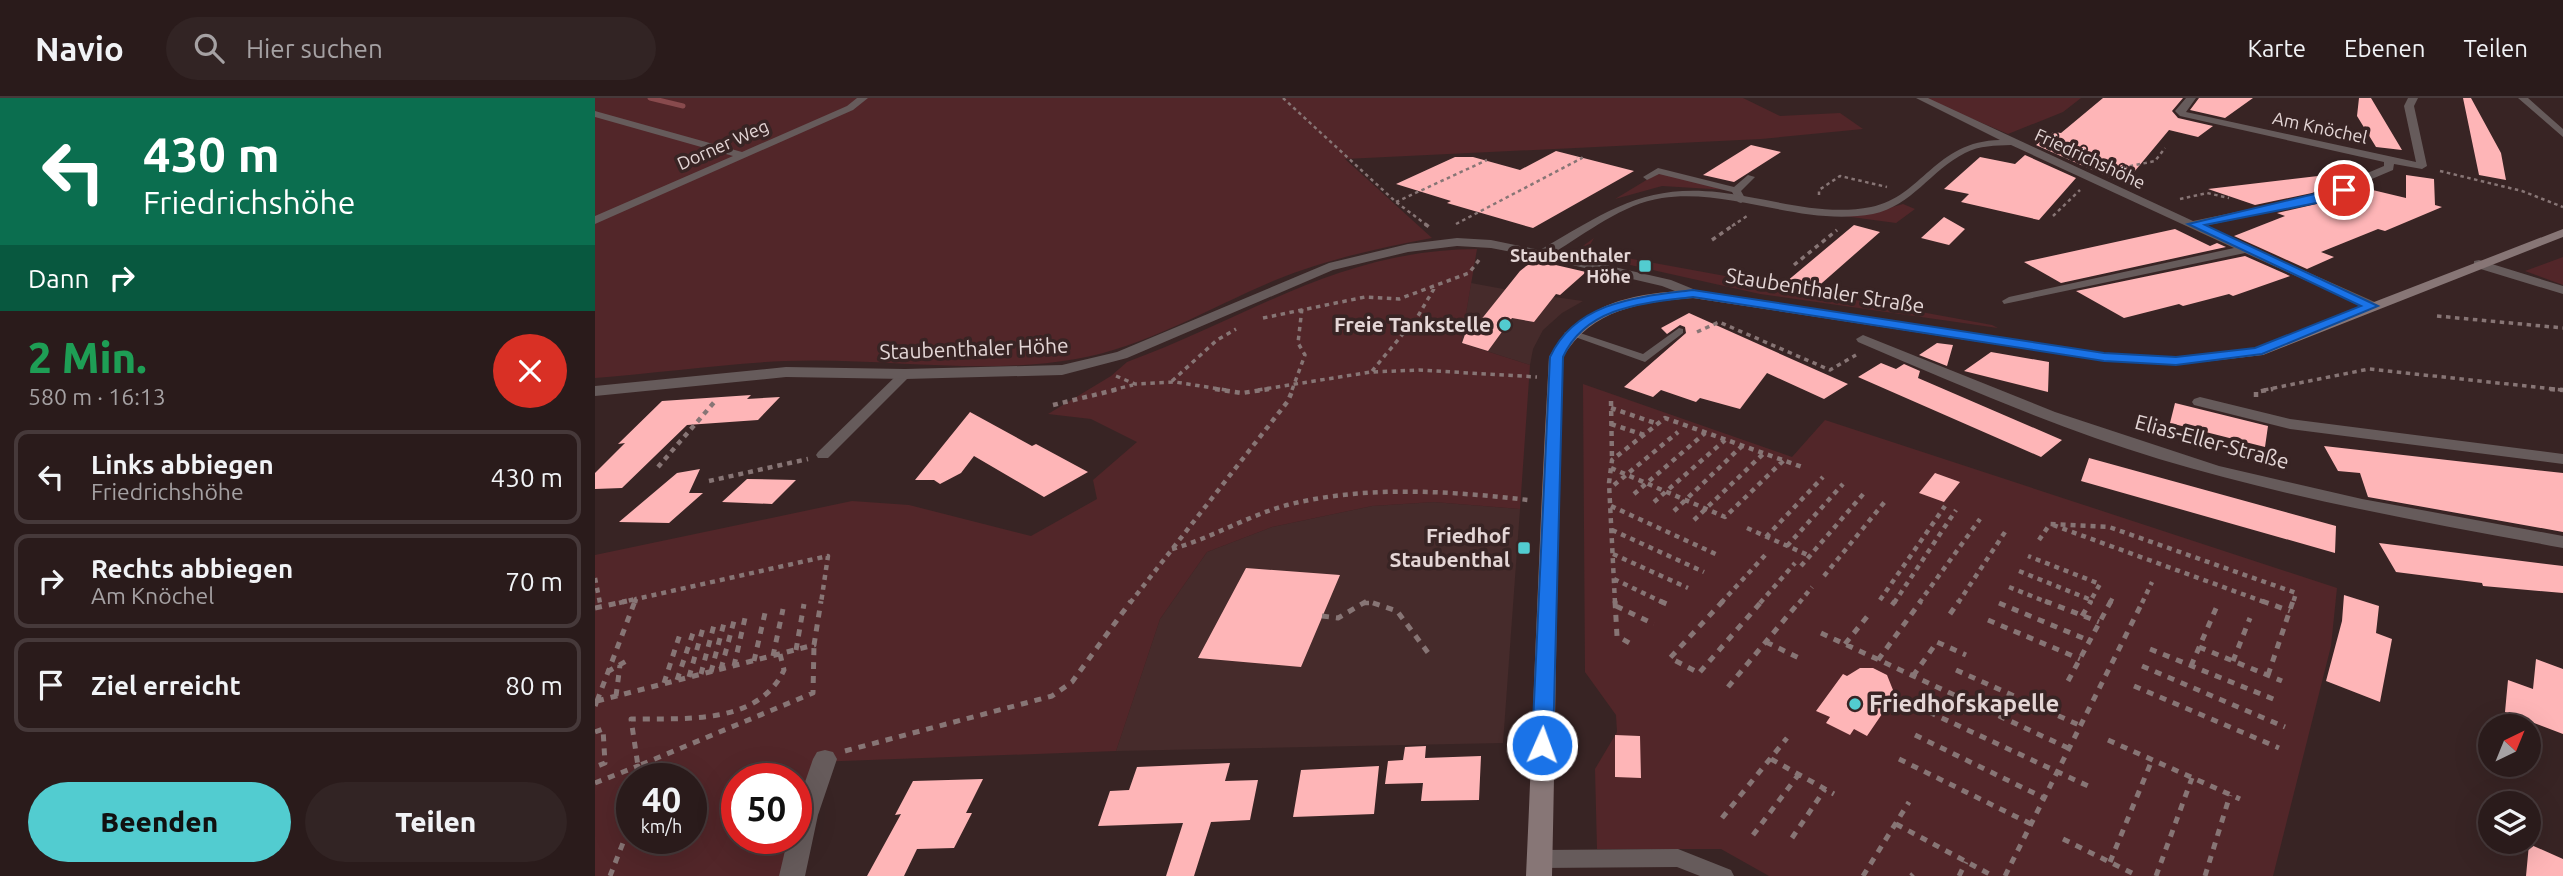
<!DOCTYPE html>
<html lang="de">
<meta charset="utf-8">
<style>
:root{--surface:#2a1b1b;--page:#322424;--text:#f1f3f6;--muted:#a5a1a3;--line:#46393a;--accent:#52ccd0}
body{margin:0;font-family:Ubuntu,sans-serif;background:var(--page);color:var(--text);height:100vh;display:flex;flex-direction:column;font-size:26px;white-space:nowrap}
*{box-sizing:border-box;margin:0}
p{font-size:23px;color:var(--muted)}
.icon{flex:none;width:38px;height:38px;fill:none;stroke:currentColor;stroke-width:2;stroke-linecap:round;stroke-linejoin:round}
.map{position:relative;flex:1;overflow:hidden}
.sheet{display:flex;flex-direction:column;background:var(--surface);width:595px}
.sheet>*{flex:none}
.top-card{background:#0b6e4f;color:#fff;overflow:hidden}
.needle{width:46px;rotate:43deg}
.controls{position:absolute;left:1883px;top:616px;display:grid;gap:14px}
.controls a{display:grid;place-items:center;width:63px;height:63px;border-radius:50%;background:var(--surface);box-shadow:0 7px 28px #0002,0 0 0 2px var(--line);font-size:35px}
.speed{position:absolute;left:21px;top:665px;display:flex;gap:14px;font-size:35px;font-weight:700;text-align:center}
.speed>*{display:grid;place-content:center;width:91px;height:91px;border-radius:50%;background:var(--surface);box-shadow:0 7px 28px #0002,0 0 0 2px var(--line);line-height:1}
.speed small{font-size:18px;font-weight:400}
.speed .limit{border:10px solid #d22;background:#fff;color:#111}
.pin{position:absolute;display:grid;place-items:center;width:60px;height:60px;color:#fff;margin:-30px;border:4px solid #fff;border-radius:50%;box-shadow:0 2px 7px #0007}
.me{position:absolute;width:77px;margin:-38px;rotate:2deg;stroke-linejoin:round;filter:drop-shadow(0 0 5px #0008)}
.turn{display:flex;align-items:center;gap:24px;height:147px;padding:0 28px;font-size:32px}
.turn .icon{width:91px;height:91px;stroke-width:2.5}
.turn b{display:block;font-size:49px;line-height:60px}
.then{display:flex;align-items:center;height:66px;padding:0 28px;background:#0003;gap:14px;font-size:26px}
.round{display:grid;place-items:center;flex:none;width:74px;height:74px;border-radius:37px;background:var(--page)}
.headline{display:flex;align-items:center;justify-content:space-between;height:119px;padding:0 28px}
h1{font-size:42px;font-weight:800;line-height:52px;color:#1e9e55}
.action{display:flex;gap:14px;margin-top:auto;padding:14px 28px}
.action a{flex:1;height:80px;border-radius:42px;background:var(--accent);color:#111;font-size:28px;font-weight:800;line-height:80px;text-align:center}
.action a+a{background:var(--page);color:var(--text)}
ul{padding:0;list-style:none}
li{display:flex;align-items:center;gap:21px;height:94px;margin:0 14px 10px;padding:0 14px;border:4px solid var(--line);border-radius:14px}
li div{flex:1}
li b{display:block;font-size:26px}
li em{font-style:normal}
header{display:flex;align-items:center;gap:42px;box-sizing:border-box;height:98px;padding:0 35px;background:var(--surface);border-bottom:2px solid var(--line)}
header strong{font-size:33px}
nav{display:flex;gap:38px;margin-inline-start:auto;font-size:24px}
.search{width:490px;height:63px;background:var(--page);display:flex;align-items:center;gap:18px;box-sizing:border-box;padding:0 24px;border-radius:38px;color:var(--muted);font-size:26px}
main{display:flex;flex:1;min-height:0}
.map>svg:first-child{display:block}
.built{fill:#462b2b}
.green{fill:#522629;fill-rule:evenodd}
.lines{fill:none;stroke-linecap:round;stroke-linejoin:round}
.stream{stroke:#884a4d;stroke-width:5}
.building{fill:#feb5b7}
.path-far3{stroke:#877575;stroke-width:2.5;stroke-dasharray:3.5 3.5;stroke-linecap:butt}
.path-far2{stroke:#877575;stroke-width:3.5;stroke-dasharray:4.5 4.5;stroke-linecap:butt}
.path-far1{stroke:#877575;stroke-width:4.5;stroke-dasharray:5 5;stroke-linecap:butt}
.path{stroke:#877575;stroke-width:5;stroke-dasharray:7 7;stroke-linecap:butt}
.service{fill:#665b5b;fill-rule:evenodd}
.minor{fill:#665b5b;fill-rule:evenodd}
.secondary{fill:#877676;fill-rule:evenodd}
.route{fill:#1a73e8;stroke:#114b97;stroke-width:2}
.poi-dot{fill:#52ccd0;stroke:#382424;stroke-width:2.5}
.labels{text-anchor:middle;stroke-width:7;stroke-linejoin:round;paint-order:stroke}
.far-street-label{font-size:18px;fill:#e4d6d6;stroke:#382424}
.far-poi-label{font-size:18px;font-weight:bold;fill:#e4d6d6;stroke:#382424;text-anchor:end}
.street-label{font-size:21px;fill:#e4d6d6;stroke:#382424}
.poi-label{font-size:21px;font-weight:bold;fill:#e4d6d6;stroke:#382424;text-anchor:end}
.near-poi-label{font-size:24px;font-weight:bold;fill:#e4d6d6;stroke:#382424;text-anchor:start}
</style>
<header>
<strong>Navio</strong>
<div class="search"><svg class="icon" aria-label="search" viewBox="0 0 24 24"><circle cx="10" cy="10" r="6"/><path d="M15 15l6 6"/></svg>Hier suchen</div>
<nav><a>Karte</a><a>Ebenen</a><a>Teilen</a></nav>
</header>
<main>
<section class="sheet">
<div class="top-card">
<div class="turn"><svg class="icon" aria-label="left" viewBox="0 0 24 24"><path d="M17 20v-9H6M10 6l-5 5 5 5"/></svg><div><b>430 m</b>Friedrichshöhe</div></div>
<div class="then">Dann<svg class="icon" aria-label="right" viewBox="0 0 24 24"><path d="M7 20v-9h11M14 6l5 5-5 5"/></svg></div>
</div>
<div class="headline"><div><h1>2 Min.</h1><p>580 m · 16:13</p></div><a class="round" style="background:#d93025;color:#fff"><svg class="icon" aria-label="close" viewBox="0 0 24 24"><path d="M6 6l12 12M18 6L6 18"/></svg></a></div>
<ul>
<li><svg class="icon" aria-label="left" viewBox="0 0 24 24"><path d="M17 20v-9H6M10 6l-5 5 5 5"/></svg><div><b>Links abbiegen</b><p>Friedrichshöhe</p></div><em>430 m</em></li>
<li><svg class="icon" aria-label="right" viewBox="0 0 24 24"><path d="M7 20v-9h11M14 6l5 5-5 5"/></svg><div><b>Rechts abbiegen</b><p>Am Knöchel</p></div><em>70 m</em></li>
<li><svg class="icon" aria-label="arrive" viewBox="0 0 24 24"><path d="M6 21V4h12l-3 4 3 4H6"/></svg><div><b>Ziel erreicht</b></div><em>80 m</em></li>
</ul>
<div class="action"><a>Beenden</a><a>Teilen</a></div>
</section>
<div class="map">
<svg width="1968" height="778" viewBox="0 0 1968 778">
<rect width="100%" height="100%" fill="#382424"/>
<path class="built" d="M876 185 930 195 988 203 967 215 948 232 938 251 935 267 866 245Z
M839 404 925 411 908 645 521 653 565 521 612 454 677 429 777 408Z"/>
<path class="green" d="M0 0H1148L1185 18 1245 15 1268 31 1166 41 750 61 837 140C783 150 729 162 678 183 614 210 550 249 481 261 385 278 287 259 190 263 127 266 63 275 0 280Z
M1328 0H1486L1468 14 1413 36Z
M1063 75 1133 92 1067 88 1020 101Z
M1308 106 1320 111 1301 125 1234 116 1269 117Z
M999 140 993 150 999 154 1397 227 1403 230 1165 196 986 156 985 150Z
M882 151 866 245 935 267 925 411 839 404 777 408 677 429 612 454 565 521 521 653 220 664 193 778H0V457L257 403 314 407 436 438 502 401 498 382 542 344 496 321 453 316 516 278 532 264C655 219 744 152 882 151ZM37 681H96V740H37ZM142 681H201V740H142Z
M1968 159V187L1930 173Z
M988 286 1197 359 1230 322 1742 490 1736 548 1678 778H1174L1126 751H1002L1000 671 1022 634 1021 617 990 574Z"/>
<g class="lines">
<path class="stream" d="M55 0 88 8"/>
</g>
<path class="building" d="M1508 0H1588L1577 13 1583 20 1618 28 1603 39 1574 32 1529 86 1441 47 1458 34 1466 35Z
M1604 0H1658L1630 20 1595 12Z
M1764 0H1776L1807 52 1781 49 1762 18Z
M1868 0H1876L1906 55 1911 82 1884 77Z
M1156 47 1186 54 1139 84 1108 77Z
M961 53 1039 73 938 130 852 105 856 103 801 86 860 59H878L925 72Z
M1430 57 1481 80 1444 122 1366 104 1374 96 1349 91 1385 59 1420 66Z
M1757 74 1753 80 1717 95 1660 107 1613 91Z
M1811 77 1839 81 1840 107 1847 109 1790 133 1783 131 1726 154 1739 159 1712 171 1639 138 1690 118 1682 115 1726 105 1765 89 1811 100Z
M1349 119 1370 131 1354 147 1326 140Z
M1259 127 1285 134 1219 192 1191 184Z
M1580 131 1615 148 1622 145 1631 149 1466 185 1429 164Z
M1650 158 1695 178 1638 198 1634 196 1588 208 1584 206 1529 220 1481 193Z
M939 162 991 174 965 197 961 196 939 224 917 220 893 253 867 245 875 222 885 223 925 173Z
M1094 215 1201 263 1253 286 1229 301 1172 275 1145 311 1105 300 1101 304 1066 292 1058 299 1029 289 1091 235 1090 229 1085 227 1072 236 1066 230Z
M1342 245 1358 247 1352 268 1324 257Z
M1396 254 1454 264 1453 294 1369 273Z
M1286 265 1301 271 1309 266 1325 273 1323 280 1467 342 1446 359 1263 279Z
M156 297 152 301 185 299 163 322 92 327 27 390 0 391V375L30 345 23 346 67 303Z
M1580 305 1673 328 1670 349 1575 325Z
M375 314 437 348 441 346 493 374 449 399 379 358 366 375 345 386 339 382H320Z
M1729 348 1968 375V434L1773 399 1765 375 1743 373Z
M1494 360 1741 428 1740 455 1486 383Z
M105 371 94 395H108L74 425 24 424 82 375Z
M1340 375 1365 384 1349 404 1324 395Z
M152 381 201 382 177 406 127 404Z
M1784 445 1968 468V495L1888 488 1887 485 1801 474Z
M651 470 745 477 706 569 603 560Z
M1749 497 1784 508 1781 535 1797 541 1785 604 1731 583 1747 523Z
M1941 561 1968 571V636L1910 614 1913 582 1938 591Z
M1265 570H1278L1292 577 1300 597 1272 638 1259 631 1255 637 1231 625 1235 619 1221 613 1248 576 1252 578Z
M1020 637 1045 638 1046 680 1020 679Z
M831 648 830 660 886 658 884 702 826 703 828 685 790 686 793 663 808 662 810 649Z
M635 665 630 683 663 682 655 722 616 724 599 778H571L588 725 503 728 515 693 534 692 542 669Z
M784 668 779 716 698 719 706 672Z
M388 681 371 715H377L359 750 322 751 309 778H272L306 716 300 717 318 683Z
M1934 746 1968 761V778H1931Z"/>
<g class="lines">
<path class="path-far3" d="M688 0 801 104 833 128
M1521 71 1560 63 1570 50
M1845 73 1927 93 1968 109
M1224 97V92L1245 78 1292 89
M1585 101 1612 95 1634 100
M801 104 892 62
M1458 118 1485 92
M861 126 987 60 982 59
M1137 128 1152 118"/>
<path class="path-far2" d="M830 126 834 129
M1117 142 1140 126
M1199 167 1242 132
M1842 218 1968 230
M668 220 770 199 804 201 874 175 884 162
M1102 234 1124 224 1235 272 1261 257
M777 273 823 218 840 189
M521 278 540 286 580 284 631 292
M577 283 622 242 641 231
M517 292 538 287
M663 292 776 274 824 272 942 279
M697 292 710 257 703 245 707 210
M1669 292 1774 271 1968 292"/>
<path class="path-far1" d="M620 291 647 295 674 291
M1955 291 1968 292
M1661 299V294L1678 291
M1016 303 1017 362
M458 307 524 291
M1016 310 1063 326
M1016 326 1049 337
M63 369 122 301
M1016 370 1130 419 1189 362
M114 383 213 361
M1019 387 1083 334
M1039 396 1110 335
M1059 404 1130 342
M1016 408 1125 458
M1079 413 1148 347
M1099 422 1169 355
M1458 427 1672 505
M1152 430 1215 458
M1017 432 1109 474
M1171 439 1228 379
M1444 442 1455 426 1514 429 1701 495 1698 505
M1192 448 1248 386
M577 451C617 440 652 418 692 407 771 387 854 393 933 402
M1018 456 1093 490
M1206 468 1270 394
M1424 473 1496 502 1505 486 1433 458
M1229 478 1292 401
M0 480 5 505
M1019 481 1069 505
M1414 489 1454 505
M1285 502 1350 408
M24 505 40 501
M40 505 41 501 233 458 226 505
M535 505 693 303 698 291
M769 505H777
M1020 505 1014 385 1017 362 1070 320 1210 370
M1126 505 1173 454
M1165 505 1200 465
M1204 505 1217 489
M1299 505 1361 412
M1324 505 1385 421
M1363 505 1412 431
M1495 505 1496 502
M1515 505 1519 497
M1547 505 1557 484"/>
<path class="path" d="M1020 503 1022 538 1038 547
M1065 503 1076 508
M1128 503 1075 560 1104 575 1167 503
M1450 503 1504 524
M1667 503 1695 513
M1404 505 1495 543
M1297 507 1300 503
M1021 508 1059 526
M0 510 32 503
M1355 516 1364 503
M727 518 743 520 772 503 802 513 834 556
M1487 518 1496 503
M1393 522 1485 561
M1226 535 1473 650
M1171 544 1206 561
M1250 546 1275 515
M1604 549 1687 583
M1555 551 1683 603
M201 552 209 506
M185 556 189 572C163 628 88 620 36 621L43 668 218 595 219 547
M178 558 188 511
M1283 562 1326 503
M159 563 170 515
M1638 563 1655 520
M139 568 150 520
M1547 568 1690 629
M1596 568 1622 508
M126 571 139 523
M1361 572 1484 627
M12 574 33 562
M116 574 129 525
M106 576 119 527
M1673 577 1698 503
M1318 578 1342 544 1371 557
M94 579 108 530
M82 582 99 532
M1473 583 1516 503
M69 585 85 536
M1539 588 1684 650
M1133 589 1205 503
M21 598 25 567
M2 603 219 547 226 503
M2 603 40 503
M0 608 2 603
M1334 614 1493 688
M0 634 8 631 10 665 0 669
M1320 637 1449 700
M1513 642 1645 701
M250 653 457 598 477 584 536 503
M1176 661 1239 696
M1304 661 1436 726
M0 685 43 668 46 681
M1127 720 1192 640
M1301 726 1398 778
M1158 737 1204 676
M1197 740 1230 691
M1468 741 1543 778
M1515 764 1557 662
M15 778 37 722
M1268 778 1314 704
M1316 778 1318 776
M1364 778 1371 764
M1410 778 1548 503
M1561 778 1597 680
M1610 778 1635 697"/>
<path class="service" d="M1063 70 1139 89 1153 77 1160 79 1146 93 1151 102 1146 105 1143 104 1137 94 1064 76 1052 82 1048 79Z
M1084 230 1088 231V235L1050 264 969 235 975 232 979 233 1048 256Z
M310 272 316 276 314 279 233 360H223L221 357 223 354 306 273Z
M1083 751 1136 772 1139 778H1105L1082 769 944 770 937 767 934 761 937 755 944 752Z"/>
<path class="minor" d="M262 0H273L258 12 0 126V118L138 58 0 19V13L147 54 252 8Z
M1321 0H1333L1598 123 1718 98 1789 68V64L1585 18 1580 13 1591 0H1601L1591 14 1821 64 1809 8 1813 0H1823L1819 8 1832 68 1827 71 1799 66 1798 72 1725 103 1609 128 1782 205 1784 208 1777 212 1650 155 1409 206 1407 203 1414 199 1639 150 1416 47C1400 48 1385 47 1370 55 1336 72 1317 108 1278 116 1206 129 1138 90 1067 100 1027 106 992 135 958 155L1076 182 1103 193 1105 196 1098 200 1067 188 947 160 896 150 862 148 813 154 738 172 532 260 467 277 310 281 191 279 0 298V288L191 269 310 271 467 267 522 254 734 165 813 146 862 140 896 142 945 152C1024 106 1059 80 1154 99 1194 106 1235 117 1276 109 1327 99 1340 43 1405 42Z
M1923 0H1933L1968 31V39Z
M1884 162 1968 188V196L1879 169V163Z
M1268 237 1460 314 1624 368 1767 401 1968 438V450C1833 425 1697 401 1564 361 1461 330 1362 286 1263 244L1261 241Z
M1605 299 1695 321 1968 356V366L1695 331 1599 307 1597 304 1599 301Z
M230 652 238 654 242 661 223 717 210 778H184L193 740H201V710L218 661 222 654Z"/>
<path class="secondary" d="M1968 131V139L1668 257 1581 267 1509 263 1098 200C1046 204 997 211 968 259 962 432 961 605 957 778H931C939 605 944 432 954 259 989 203 1036 196 1098 192L1509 255 1581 259 1660 250Z"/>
</g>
<path class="route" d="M1749 89 1754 92 1752 94 1721 105 1610 127 1783 208 1667 256 1581 267 1509 263 1098 199C1050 205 991 208 968 259L958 647 955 653H940L937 647 955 259C981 203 1043 199 1098 192L1509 255 1581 259 1660 250 1766 208 1593 126Z"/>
<g class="poi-dot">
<rect x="1043" y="161" width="14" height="14" rx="3.5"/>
<circle cx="910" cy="227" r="7"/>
<rect x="922" y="443" width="14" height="14" rx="3.5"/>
<circle cx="1260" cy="606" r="7"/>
</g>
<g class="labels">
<g class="far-street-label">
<text transform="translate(1725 30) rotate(12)" y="6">Am Knöchel</text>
<text transform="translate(128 47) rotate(-24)" y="6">Dorner Weg</text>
<text transform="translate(1495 61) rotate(25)" y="6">Friedrichshöhe</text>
</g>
<g class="far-poi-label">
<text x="1036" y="164">Staubenthaler<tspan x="1036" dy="21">Höhe</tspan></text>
</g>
<g class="street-label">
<text transform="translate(1230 193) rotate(9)" y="7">Staubenthaler Straße</text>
<text transform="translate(379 251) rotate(-2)" y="7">Staubenthaler Höhe</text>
<text transform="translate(1617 344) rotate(15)" y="7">Elias-Eller-Straße</text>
</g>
<g class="poi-label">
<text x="896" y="234">Freie Tankstelle</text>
<text x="915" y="445">Friedhof<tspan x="915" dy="24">Staubenthal</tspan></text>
</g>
<g class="near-poi-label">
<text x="1274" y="614">Friedhofskapelle</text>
</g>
</g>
</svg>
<div class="controls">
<a><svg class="needle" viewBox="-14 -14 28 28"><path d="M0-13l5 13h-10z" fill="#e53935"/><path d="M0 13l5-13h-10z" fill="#a5a1a3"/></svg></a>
<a><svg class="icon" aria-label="layers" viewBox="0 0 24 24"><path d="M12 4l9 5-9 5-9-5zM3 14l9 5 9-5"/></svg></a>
</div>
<div class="speed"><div>40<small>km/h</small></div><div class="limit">50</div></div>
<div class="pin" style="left:1749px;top:92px;background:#d93025"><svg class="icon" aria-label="arrive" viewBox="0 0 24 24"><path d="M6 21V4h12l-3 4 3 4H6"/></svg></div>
<svg class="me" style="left:947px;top:647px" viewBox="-20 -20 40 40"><circle r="17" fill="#1a73e8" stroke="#fff" stroke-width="3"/><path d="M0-11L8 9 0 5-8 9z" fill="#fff"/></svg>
</div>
</main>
